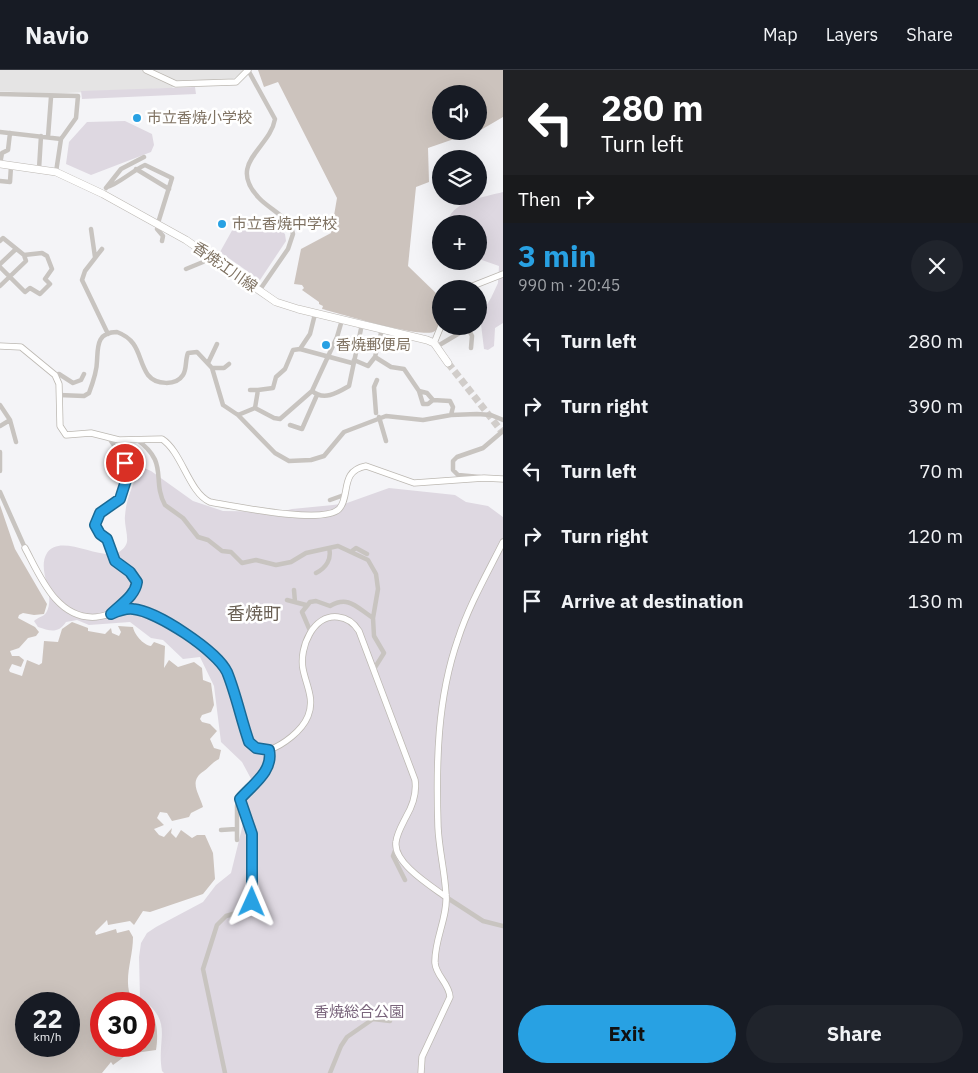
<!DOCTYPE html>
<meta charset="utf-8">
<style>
:root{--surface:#171b24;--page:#20242c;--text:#f1f3f6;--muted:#9ea1a6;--line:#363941;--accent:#28a1e3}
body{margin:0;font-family:"IBM Plex Sans","Noto Sans JP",sans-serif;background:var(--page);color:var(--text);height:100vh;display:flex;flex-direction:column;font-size:19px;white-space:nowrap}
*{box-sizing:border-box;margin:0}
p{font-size:16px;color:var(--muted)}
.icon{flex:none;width:28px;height:28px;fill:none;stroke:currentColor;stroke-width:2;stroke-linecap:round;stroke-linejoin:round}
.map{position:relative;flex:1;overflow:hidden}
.panel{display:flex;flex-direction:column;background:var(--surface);width:475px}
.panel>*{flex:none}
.banner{background:#202124;color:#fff;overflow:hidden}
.controls{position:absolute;left:432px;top:15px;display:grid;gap:10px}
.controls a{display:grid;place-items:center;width:55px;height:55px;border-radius:50%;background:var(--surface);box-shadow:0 5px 20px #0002;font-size:25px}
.speed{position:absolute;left:15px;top:922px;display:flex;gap:10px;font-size:25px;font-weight:700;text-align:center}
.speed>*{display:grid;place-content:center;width:65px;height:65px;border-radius:50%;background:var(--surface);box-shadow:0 5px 20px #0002;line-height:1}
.speed small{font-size:12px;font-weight:400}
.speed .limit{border:8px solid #d22;background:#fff;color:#111}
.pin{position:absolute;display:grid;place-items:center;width:42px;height:42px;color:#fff;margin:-21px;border:2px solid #fff;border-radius:50%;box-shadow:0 1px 5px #0007}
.me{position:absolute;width:55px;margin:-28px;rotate:1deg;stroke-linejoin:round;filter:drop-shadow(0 0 4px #0008)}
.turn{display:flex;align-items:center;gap:18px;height:105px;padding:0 15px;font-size:22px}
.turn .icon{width:65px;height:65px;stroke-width:2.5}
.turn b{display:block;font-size:35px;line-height:42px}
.then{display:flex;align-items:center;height:48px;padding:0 15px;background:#0003;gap:10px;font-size:19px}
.round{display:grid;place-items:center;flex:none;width:52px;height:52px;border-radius:26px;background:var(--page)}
.head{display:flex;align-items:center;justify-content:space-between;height:85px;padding:0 15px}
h1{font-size:30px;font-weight:800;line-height:38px;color:var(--accent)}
.button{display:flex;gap:10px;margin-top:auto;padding:10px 15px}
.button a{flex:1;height:58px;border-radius:30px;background:var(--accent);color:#111;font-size:20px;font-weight:800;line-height:58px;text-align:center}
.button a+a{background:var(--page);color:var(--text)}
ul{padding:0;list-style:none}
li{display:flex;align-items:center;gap:15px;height:65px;padding:0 15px}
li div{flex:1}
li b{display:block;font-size:19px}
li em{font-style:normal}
header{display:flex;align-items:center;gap:30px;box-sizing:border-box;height:70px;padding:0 25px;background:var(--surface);border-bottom:1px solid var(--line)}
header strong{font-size:24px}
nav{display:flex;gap:28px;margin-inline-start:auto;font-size:18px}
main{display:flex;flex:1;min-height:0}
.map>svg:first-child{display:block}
.built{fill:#e5e4e4}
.green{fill:#ded8e1}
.water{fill:#ccc3bd;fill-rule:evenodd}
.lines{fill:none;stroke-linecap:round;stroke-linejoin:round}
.primary-tunnel{stroke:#d1cdca;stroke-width:7;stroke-dasharray:7 3.5;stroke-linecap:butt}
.secondary-casing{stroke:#bcb8b2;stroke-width:7}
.primary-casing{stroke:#bcb8b3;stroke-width:8}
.street{stroke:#c8c4c0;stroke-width:4.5}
.secondary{stroke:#fff;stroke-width:5.5}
.primary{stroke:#fff;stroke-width:7}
.route-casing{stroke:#1a6994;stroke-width:12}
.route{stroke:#28a1e3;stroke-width:9}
.poi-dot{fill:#28a1e3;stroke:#fff;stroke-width:2}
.labels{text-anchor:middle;stroke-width:5;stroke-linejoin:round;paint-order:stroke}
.poi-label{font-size:15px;fill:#7f7262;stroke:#fff;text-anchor:start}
.street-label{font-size:15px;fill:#7f7262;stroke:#fff}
.park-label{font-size:15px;fill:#7a657c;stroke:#fff}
.quarter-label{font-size:18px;fill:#6a6054;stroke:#fff}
</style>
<header>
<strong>Navio</strong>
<nav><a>Map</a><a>Layers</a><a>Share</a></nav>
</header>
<main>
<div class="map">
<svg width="503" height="1003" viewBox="0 0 503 1003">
<rect width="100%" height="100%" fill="#f4f4f7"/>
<path class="built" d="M0 0H244L233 9 177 12 172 18 45 24 0 21Z"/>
<path class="green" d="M195 17 196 24 82 29 81 21Z
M125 51 152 64 154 75 151 82 91 105 66 94 69 72 87 52Z
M503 122V253L495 258 494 276 488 280 484 279 480 246 491 228 498 213 499 196 479 189V154H447C450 131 485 127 503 122Z
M239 148 261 158 268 149 285 164 286 171 260 210 220 182Z
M144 398 151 401 193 431 223 441 280 442 292 439 333 435 347 433 389 418 455 425 466 432 488 436 503 447V1003H164L162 1001C156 968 175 952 140 928L139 887 141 873 147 863 156 857 203 832 216 815 231 803 242 758 245 730 256 718 242 692 221 672 214 616 200 587 183 589 163 570 151 568 130 552 89 555 77 550 66 552C58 564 50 561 38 557L34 551C38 547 43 547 46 543 57 524 36 501 47 483 60 463 99 490 117 483 121 481 126 477 127 472 128 464 124 454 125 446 126 430 132 417 138 402Z"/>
<path class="water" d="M258 0H503V47L479 61V24H441V61H477L428 78 429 112 416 117 408 196 441 228C441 239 443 253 435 261 425 270 338 243 322 239L323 236 319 234V232L302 220 304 218 302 215 294 214 301 179 331 163 337 128 278 12 264 17Z
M0 435 15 479 47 534 44 544 34 545 23 543 19 545 18 548 35 557 39 562 36 566 28 568 19 578 10 581 12 586H19L24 590 21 597 12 594 9 600 10 602 22 606 27 590 39 595 42 593 44 571 58 572 62 559 72 552 88 558V561L105 564 111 558 112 563 119 566 121 562 118 556 133 557C134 564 143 575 151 576L154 572 165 576 164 598 169 590 178 597 194 592 202 598 203 610 211 613 214 635 211 642 202 645 200 649 202 652 210 654 217 661 210 669 214 678 221 680 219 689C211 693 209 698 204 701 188 711 199 723 203 737L191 743 189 747 172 751 167 743 160 742 157 748 164 755 154 759 159 765 164 767 172 758 171 763 176 768 181 760 192 768 197 765H205L213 783 215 809 203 824 150 842 143 841 134 855 130 851 108 855 107 850 95 862 96 865 116 859 117 863 129 860 133 867C133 891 121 912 134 934H101V976H144V938C159 943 158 968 156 980L128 984 113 995 111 992 102 1003H0ZM26 934H69V976H26Z"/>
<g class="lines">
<path class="primary-tunnel" d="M448 293 503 363"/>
<defs>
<path id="secondary" d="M146 0 176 14 236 12 248 0
M465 219 503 204
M434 273 441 256
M0 276 21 277 55 305 59 314 60 356 66 365 91 363 119 370 162 369C182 382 189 423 210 432 233 436 323 455 339 439 351 426 339 401 366 396L414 413 484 408 503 409
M25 478C40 506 57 550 96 547 109 546 120 538 133 539 154 541 192 567 209 580 216 586 224 595 227 604 234 620 244 689 269 680 283 675 302 661 308 646 315 629 306 615 303 599 299 578 313 544 338 547 348 548 354 553 359 561L415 710C417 724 413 735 406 747 402 755 397 763 396 772 393 793 431 816 446 827
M421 1003 422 987 450 927C449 913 436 906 435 893 434 870 448 847 446 825 445 802 439 780 438 757 436 694 437 629 458 569 469 535 487 504 503 472"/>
<path id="primary" d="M0 94 56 102 103 124 186 170 276 232 298 239 427 270 434 273 448 293"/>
</defs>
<use href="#secondary" class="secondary-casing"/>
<use href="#primary" class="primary-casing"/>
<path class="street" d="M248 0 275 49C270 79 226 93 259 128 270 140 290 147 293 164L288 179 259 221
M0 24 78 26 76 48 61 69
M0 62 61 69 56 102
M48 67 51 27
M0 94 2 83 8 80 10 63
M39 99 41 66
M136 99 169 119
M0 111 10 112 11 96
M107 117C117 115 132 101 145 95L172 108 158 153 157 159 163 166 162 171
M106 118 121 99 144 87
M91 159 95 187
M0 171 3 168 24 185 26 191 0 216
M102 179 85 201 82 210 108 264
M0 194 15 180
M0 197 25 222 30 218 40 224 50 214 45 209 52 199 47 186 42 183 24 185
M186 199 203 192 208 185
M315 244 310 264 300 279 352 293
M382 259 375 287 391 297 404 299 419 321 427 323 433 330 450 331 453 337 451 345
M436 277 468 258 472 266 471 278
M354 290 368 296 375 287
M208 293 217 274
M212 298H224L229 294
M55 305 59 304 73 313 81 310 84 304
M250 320H258
M312 321C324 331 337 323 349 316L362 254
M419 321 423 334H428L433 330
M59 325 84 326 89 323C92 315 97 300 97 291 98 278 96 262 117 262 141 271 137 289 148 305 156 315 176 316 183 305 187 299 185 290 188 283L197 282 212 298 223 335 238 345 275 383 289 391 311 390 324 386 344 362 386 346 423 350 451 345 477 344 491 345 503 350
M0 335 10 350 0 356
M255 338 258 320 273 318 276 307 285 299 293 280 300 279
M376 343 374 317 377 310
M238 345 255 338 274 348 280 349 312 321 337 267 342 250
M379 347 386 371
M10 350 16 372
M290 355 302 359 317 325
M109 368 128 396 129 407 120 429 100 443 95 455 100 464 107 469 115 491 130 502 137 512C135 526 122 534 112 542
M136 369C170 393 151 409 165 435L183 448 198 467 208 470 222 481 231 482 242 493 256 490 276 495 291 492 306 483 338 476 368 490 376 504 378 519 373 548 374 566 384 583 374 599
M0 382V401
M480 407 458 405 453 400V391L457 387 483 378 503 361
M0 422 25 478
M330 430 344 425
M352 481 356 478 367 484
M316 503C326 498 332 489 329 478
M294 520 295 532
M287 530 306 535
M311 563 302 542 310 532 316 531 330 536C349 525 357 538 373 548
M221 760 236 759
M237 770V736L240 729
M396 778 393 786 405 810
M446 827 483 851 503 856
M225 1003 203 899 217 855 226 846 250 839C258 809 254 757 240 729 252 715 274 701 269 680
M330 1003 341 976 347 967 373 949 390 951"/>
<use href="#secondary" class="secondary"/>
<use href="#primary" class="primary"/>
</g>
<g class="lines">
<defs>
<path id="route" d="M125 393 129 401 120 429 100 443 95 455 100 464 107 469 115 491 130 502 137 512C135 526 121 534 111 544 118 541 125 538 133 539 157 541 217 581 227 602 236 624 241 649 249 672L256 678 269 680C274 701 252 715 240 729L252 764V832"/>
</defs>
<use href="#route" class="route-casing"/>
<use href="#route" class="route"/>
</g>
<g class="poi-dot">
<circle cx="137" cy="48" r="5"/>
<circle cx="222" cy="154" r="5"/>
<circle cx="326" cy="275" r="5"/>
</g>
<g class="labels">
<g class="poi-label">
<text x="147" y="53">市立香焼小学校</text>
<text x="232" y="159">市立香焼中学校</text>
<text x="336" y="280">香焼郵便局</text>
</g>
<g class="street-label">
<text transform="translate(225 197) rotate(35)" y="5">香焼江川線</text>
</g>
<g class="park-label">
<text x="359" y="947">香焼総合公園</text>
</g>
<g class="quarter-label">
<text x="254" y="550">香焼町</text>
</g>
</g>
</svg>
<div class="controls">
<a><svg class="icon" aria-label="sound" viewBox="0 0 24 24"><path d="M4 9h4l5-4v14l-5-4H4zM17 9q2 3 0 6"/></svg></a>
<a><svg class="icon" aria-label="layers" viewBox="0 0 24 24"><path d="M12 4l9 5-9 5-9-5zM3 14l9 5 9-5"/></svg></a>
<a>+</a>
<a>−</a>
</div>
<div class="speed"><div>22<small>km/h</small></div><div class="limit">30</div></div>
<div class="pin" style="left:125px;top:393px;background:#d93025"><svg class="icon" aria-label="arrive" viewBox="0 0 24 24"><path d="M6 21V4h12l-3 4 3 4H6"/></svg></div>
<svg class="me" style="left:252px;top:832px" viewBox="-20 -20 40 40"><path d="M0-17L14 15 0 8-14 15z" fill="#28a1e3" stroke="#fff" stroke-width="4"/></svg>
</div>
<section class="panel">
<div class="banner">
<div class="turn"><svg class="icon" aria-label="left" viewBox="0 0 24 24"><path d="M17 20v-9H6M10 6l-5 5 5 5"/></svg><div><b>280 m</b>Turn left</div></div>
<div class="then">Then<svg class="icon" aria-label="right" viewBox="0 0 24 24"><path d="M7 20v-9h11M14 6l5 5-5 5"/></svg></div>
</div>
<div class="head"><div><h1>3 min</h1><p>990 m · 20:45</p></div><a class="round"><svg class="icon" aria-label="close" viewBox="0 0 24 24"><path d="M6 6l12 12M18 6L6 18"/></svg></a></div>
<ul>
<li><svg class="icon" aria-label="left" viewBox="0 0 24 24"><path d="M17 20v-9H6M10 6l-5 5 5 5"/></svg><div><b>Turn left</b></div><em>280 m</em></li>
<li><svg class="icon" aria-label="right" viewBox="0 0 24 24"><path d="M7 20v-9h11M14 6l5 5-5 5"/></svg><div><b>Turn right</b></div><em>390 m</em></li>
<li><svg class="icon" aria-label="left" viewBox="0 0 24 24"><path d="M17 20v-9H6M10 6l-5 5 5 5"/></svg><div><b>Turn left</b></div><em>70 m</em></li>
<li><svg class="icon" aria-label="right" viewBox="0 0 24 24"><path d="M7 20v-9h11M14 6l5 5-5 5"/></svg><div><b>Turn right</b></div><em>120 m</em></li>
<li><svg class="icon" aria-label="arrive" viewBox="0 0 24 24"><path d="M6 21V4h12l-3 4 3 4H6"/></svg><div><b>Arrive at destination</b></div><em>130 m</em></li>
</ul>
<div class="button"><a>Exit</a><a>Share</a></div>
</section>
</main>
